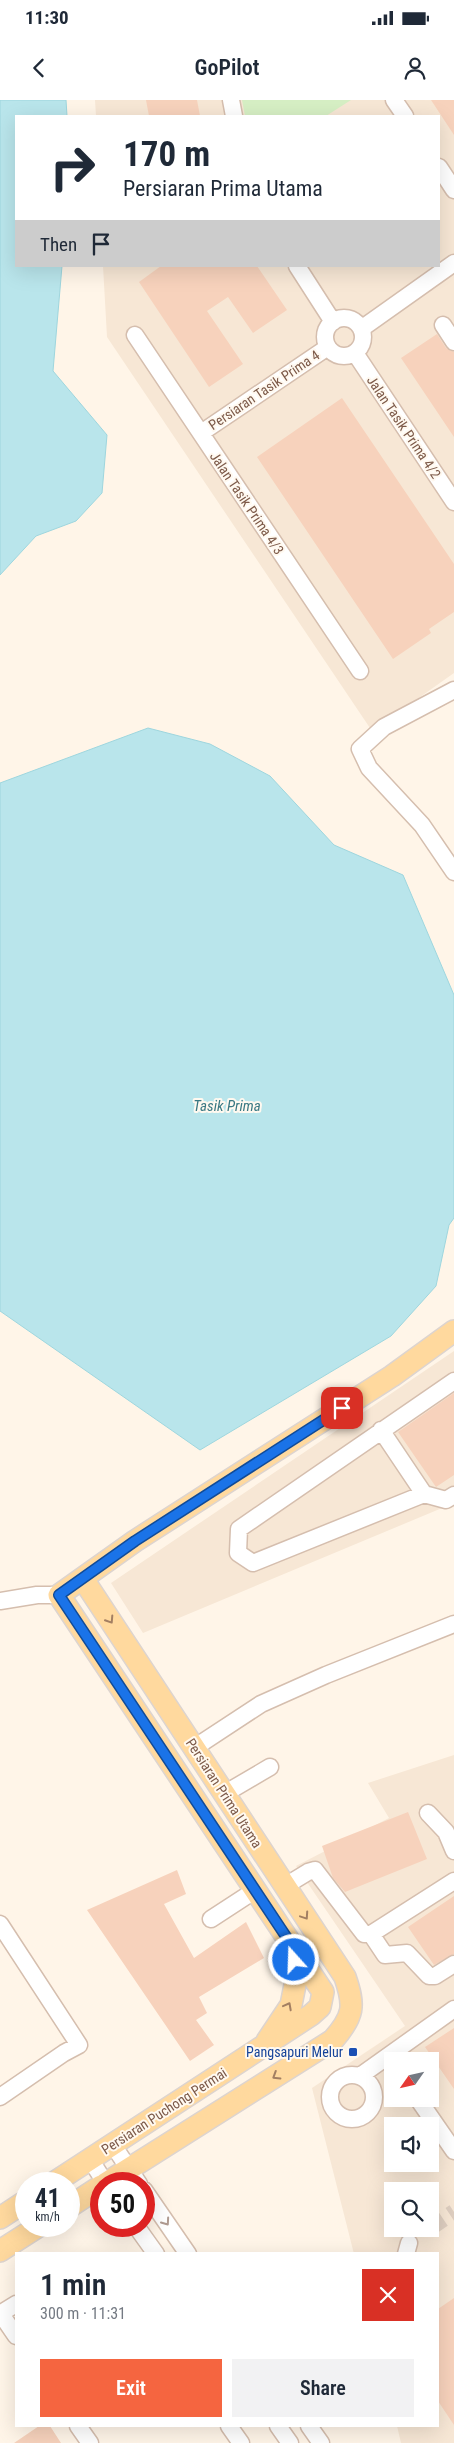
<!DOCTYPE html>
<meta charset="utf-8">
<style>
:root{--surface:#fff;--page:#f2f2f3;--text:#1f2937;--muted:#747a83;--accent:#f56540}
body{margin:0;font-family:"Roboto Condensed",sans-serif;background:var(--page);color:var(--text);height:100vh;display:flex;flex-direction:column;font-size:19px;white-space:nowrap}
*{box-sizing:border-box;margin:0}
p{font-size:16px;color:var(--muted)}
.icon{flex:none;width:28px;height:28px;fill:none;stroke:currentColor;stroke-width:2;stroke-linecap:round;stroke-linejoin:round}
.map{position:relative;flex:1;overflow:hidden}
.drawer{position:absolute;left:15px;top:2152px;width:424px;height:175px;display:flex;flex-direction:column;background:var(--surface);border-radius:0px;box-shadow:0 5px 20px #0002}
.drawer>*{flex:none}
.hud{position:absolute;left:15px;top:15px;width:425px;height:152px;border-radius:0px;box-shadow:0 5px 20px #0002;background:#fff;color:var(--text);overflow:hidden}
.needle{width:32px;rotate:236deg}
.controls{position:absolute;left:384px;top:1952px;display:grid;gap:10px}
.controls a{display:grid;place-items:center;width:55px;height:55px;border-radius:0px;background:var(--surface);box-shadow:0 5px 20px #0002;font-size:25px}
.speed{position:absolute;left:15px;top:2072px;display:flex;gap:10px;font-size:25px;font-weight:700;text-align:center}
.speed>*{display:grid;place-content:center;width:65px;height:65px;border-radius:50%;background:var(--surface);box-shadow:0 5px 20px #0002;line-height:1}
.speed small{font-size:12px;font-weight:400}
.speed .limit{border:8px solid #d22;background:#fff;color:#111}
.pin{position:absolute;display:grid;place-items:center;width:42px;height:42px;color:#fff;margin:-21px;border-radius:10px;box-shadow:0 2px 8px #0006}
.me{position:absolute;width:55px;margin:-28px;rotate:340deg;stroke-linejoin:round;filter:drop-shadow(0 0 4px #0008)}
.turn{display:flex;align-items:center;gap:18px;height:105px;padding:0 25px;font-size:22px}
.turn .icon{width:65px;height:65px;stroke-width:2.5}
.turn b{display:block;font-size:35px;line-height:42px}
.then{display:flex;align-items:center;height:48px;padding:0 25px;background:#0003;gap:10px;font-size:19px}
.round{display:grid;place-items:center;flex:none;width:52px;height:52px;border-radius:0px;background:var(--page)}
.headline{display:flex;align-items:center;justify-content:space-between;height:85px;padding:0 25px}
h1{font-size:30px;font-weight:600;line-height:38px}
.primary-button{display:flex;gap:10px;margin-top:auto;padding:10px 25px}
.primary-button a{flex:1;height:58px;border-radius:0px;background:var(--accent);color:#fff;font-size:20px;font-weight:600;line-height:58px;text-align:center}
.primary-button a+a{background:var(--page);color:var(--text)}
.status{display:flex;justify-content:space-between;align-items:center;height:35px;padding:0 25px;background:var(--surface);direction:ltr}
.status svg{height:14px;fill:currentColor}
header{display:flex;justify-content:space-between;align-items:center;height:65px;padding:0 25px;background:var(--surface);font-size:22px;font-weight:600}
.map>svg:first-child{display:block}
.residential{fill:#f7e7d5;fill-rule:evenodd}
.green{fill:#d6efc4}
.water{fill:#b9e5eb;stroke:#9ed6de}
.building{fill:#f7d2bc}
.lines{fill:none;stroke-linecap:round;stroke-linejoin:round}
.minor-tunnel{stroke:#decec0;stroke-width:16;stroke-dasharray:16 8;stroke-linecap:butt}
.minor-casing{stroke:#d5beae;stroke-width:19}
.major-casing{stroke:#ddd4cf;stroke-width:24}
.minor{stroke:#fff;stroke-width:16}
.major{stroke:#ffd99e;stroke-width:21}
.oneway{stroke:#a37f62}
.oneway2{stroke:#b09b91}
.route-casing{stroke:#114b97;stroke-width:12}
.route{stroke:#1a73e8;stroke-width:9}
.transit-dot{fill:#1a4fb4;stroke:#fff9f0;stroke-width:2}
.labels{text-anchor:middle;stroke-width:4;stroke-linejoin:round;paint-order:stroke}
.street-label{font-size:14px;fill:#7c5948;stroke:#fff9f0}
.transit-label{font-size:14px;fill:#164399;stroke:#fff9f0;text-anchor:end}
.water-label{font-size:15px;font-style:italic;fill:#397883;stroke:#fff9f0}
</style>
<div class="status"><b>11:30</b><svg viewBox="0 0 49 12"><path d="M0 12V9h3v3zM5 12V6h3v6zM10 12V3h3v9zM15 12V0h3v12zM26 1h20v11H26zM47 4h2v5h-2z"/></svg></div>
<header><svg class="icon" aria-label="back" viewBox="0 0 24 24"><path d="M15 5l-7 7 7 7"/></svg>GoPilot<svg class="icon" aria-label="person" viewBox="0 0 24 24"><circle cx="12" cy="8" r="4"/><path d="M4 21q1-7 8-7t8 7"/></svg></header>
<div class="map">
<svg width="454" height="2343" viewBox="0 0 454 2343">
<rect width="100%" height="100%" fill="#fff5e8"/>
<path class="residential" d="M95 0H454V573L372 631 107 237 103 166H439V16H96Z
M454 1251V1403L143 1533 111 1483Z
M454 1655V2343H401L397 2326H438V2154H354L312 1988 405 1926 296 1766 389 1718 368 1683ZM392 1961H430V1999H392ZM392 2026H430V2064H392ZM392 2091H430V2129H392Z"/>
<path class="green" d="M242 0H351L326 16H245Z"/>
<path class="water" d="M0 0H66L67 16H16V166H62L53 271 107 335 102 393 76 421 36 436 0 475Z
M148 628 210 644 270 676 334 745 403 775 454 895V1118L449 1125 436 1186 391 1236 200 1350 0 1211V683Z"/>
<path class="building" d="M146 0H197L200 16H149Z
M431 0H454V35Z
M161 166H257L287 210 253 233 228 197 207 211 243 264 209 287 139 182Z
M437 234 446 248 454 252V337L401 258Z
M342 298 454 464V512L429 529 431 533 393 559 257 357Z
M454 1293V1375L436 1387 398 1332Z
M408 1712 427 1759 345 1792 333 1778 322 1746Z
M177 1770 186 1794 164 1804 194 1858 246 1822 264 1858 199 1897 207 1913 196 1920 214 1945 190 1961 87 1810Z
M454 1796V1854L434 1865 408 1827Z
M454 1928V1989L425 1947Z
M454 2198V2325L438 2301V2209Z
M39 2326H50L61 2343H14Z"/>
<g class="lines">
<path class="minor-tunnel" d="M430 2128 454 2112"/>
<defs>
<path id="minor" d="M231 0 234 16
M394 0 405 16
M439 67 454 90
M297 166 333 222
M325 237a19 19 0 1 1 38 0a19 19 0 1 1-38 0Z
M443 225 454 242
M361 229 454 163
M135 235 360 571
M355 253 454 402
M201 333 328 247
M454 590 384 627 360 649 369 668 422 725 454 772
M454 1281 239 1429 238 1453 253 1463 424 1394 446 1400 454 1395
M381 1330 424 1394
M0 1501 37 1495H59
M194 1648 261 1604 326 1575 454 1524
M224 1694 270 1667
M428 1713 446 1732 454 1751
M285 1786 308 1772 315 1770 364 1834H371L454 1781
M211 1819 254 1791
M0 1824 79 1945 64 1953 0 1997
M371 1834 385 1855 407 1853 429 1876H435L454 1864
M330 1997a22 22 0 1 1 44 0a22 22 0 1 1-44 0Z
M360 1976 454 1909
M418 1999 454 2051
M113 2045 139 2084
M90 2059 106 2084
M144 2090 188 2154
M136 2126 156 2154
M406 2154 409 2143
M0 2214 16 2204
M1 2214 16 2236
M78 2326 90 2343
M229 2326 241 2343
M278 2326 290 2343
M309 2326 321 2343"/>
<path id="major" d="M83 1479 345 1877C355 1906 354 1916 333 1940L105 2084
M267 1941 291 1905 297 1875 292 1850
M52 2084 311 1915 320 1907 323 1892 59 1495 135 1441 392 1276 454 1231
M69 2107 101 2086
M0 2118 26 2101
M0 2151 39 2126"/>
</defs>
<use href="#minor" class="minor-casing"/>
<use href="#major" class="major-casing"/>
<use href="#minor" class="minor"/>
<use href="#major" class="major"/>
</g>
<defs><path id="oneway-chevron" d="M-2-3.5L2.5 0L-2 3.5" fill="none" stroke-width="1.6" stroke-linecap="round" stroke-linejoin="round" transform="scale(1.25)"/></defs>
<g class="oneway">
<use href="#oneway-chevron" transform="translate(110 1520) rotate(57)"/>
<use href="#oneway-chevron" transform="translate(305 1816) rotate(56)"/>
<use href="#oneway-chevron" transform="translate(288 1906) rotate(-62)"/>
<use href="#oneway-chevron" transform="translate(276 1976) rotate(148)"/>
</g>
<use class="oneway2" href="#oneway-chevron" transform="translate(166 2122) rotate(55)"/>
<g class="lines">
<defs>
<path id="route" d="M294 1860 291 1844 59 1495 135 1441 342 1308"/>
</defs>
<use href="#route" class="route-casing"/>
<use href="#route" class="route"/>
</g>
<rect class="transit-dot" x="348" y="1947" width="10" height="10" rx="2.5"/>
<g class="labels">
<g class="street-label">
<text transform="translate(264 290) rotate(-34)" y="5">Persiaran Tasik Prima 4</text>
<text transform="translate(404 327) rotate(56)" y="5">Jalan Tasik Prima 4/2</text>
<text transform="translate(247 403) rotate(56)" y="5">Jalan Tasik Prima 4/3</text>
<text transform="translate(224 1693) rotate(57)" y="5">Persiaran Prima Utama</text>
<text transform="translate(164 2011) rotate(-33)" y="5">Persiaran Puchong Permai</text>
</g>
<g class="transit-label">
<text x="343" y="1957">Pangsapuri Melur</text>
</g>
<g class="water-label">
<text x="227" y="1011">Tasik Prima</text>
</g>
</g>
</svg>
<div class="controls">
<a><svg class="needle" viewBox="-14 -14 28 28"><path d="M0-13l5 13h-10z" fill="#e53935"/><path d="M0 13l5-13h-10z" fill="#747a83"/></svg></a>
<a><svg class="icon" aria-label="sound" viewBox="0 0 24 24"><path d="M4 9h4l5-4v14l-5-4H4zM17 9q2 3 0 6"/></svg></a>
<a><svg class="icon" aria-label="search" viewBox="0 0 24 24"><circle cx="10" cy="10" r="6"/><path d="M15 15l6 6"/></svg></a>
</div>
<div class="speed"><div>41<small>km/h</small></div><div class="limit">50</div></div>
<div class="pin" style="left:342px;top:1308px;background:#d93025"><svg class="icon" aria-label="arrive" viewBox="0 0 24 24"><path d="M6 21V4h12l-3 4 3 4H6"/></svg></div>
<svg class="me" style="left:294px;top:1860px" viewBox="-20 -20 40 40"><circle r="17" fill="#1a73e8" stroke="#fff" stroke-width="3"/><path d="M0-11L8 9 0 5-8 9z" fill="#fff"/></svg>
<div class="hud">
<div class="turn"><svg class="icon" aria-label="right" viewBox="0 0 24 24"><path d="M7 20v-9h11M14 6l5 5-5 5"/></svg><div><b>170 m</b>Persiaran Prima Utama</div></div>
<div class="then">Then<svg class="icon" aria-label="arrive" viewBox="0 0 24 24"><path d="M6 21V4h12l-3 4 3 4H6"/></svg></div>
</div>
<section class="drawer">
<div class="headline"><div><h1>1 min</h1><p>300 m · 11:31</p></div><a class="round" style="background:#d93025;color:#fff"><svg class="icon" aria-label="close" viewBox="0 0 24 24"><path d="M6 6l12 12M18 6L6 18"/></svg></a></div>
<div class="primary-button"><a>Exit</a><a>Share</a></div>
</section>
</div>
